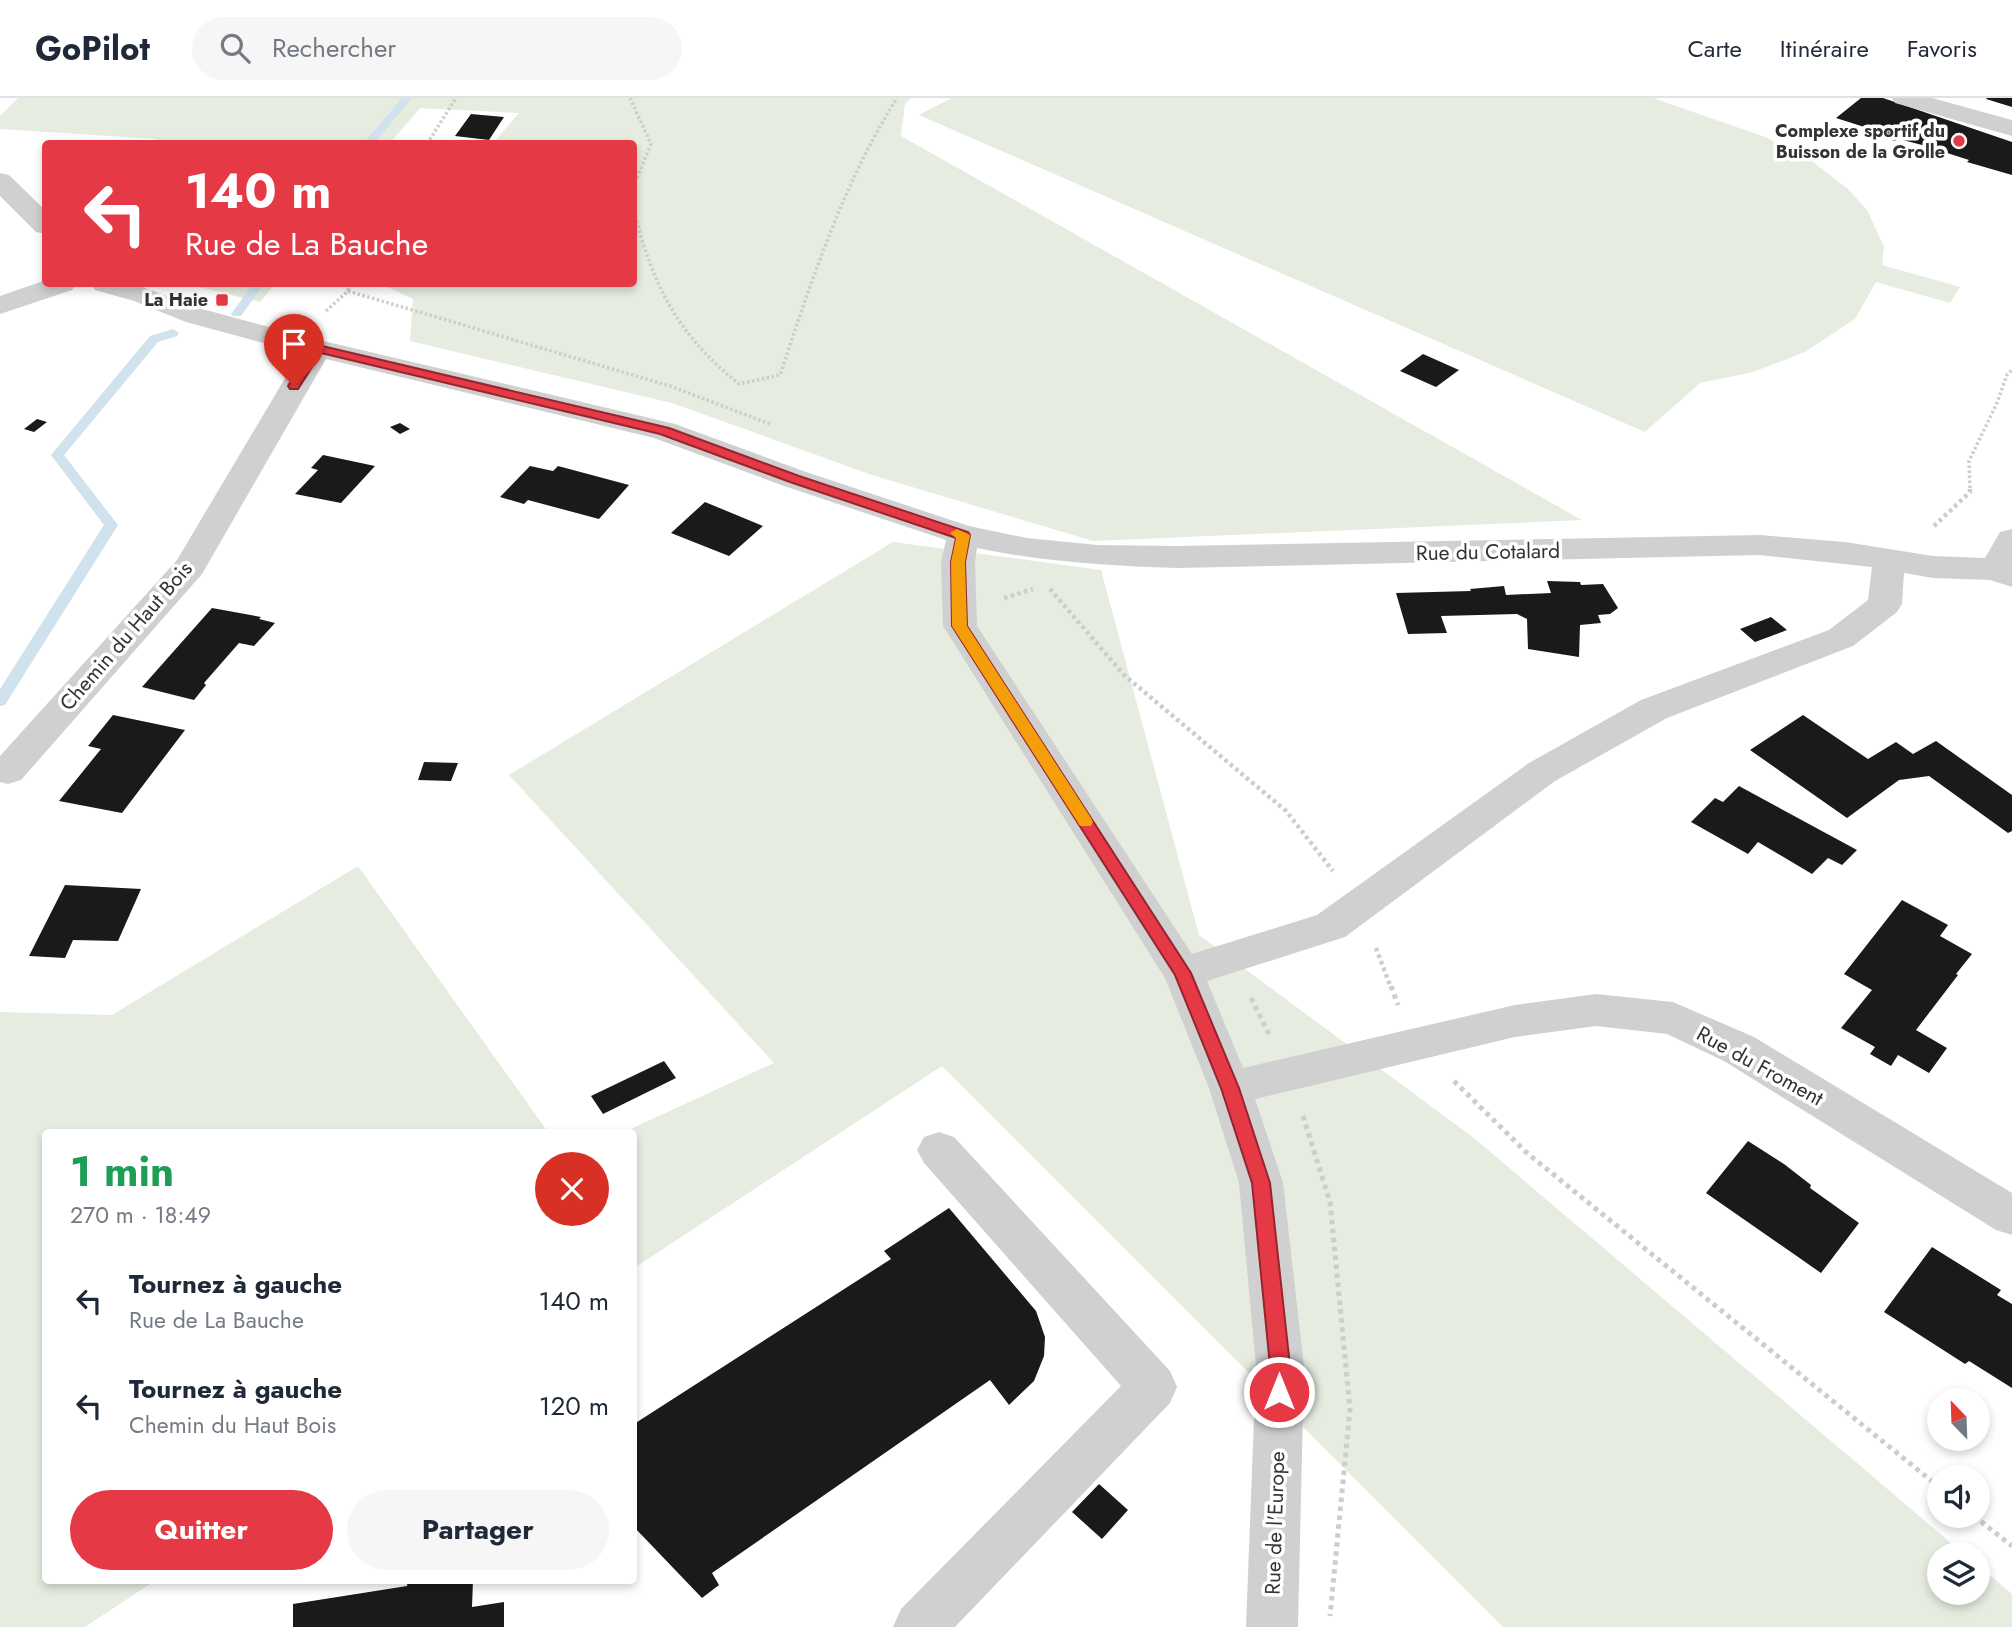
<!DOCTYPE html>
<html lang="fr">
<meta charset="utf-8">
<style>
:root{--surface:#fff;--page:#f6f6f7;--text:#1f2937;--muted:#747a83;--line:#e0e1e3;--accent:#e63946}
body{margin:0;font-family:Jost,sans-serif;background:var(--page);color:var(--text);height:100vh;display:flex;flex-direction:column;font-size:26px;white-space:nowrap}
*{box-sizing:border-box;margin:0}
p{font-size:23px;color:var(--muted)}
.icon{flex:none;width:38px;height:38px;fill:none;stroke:currentColor;stroke-width:2;stroke-linecap:round;stroke-linejoin:round}
.map{position:relative;flex:1;overflow:hidden}
.side{position:absolute;left:42px;top:1031px;width:595px;height:455px;display:flex;flex-direction:column;background:var(--surface);border-radius:7px;box-shadow:0 4px 10px #0003}
.side>*{flex:none}
.banner{position:absolute;left:42px;top:42px;width:595px;height:147px;border-radius:7px;box-shadow:0 4px 10px #0003;background:#e63946;color:#fff;overflow:hidden}
.needle{width:46px;rotate:337deg}
.tools{position:absolute;left:1927px;top:1290px;display:grid;gap:14px}
.tools a{display:grid;place-items:center;width:63px;height:63px;border-radius:50%;background:var(--surface);box-shadow:0 4px 10px #0003;font-size:35px}
.pin{position:absolute;display:grid;place-items:center;width:60px;height:60px;color:#fff;margin:-72px -30px;border-radius:50% 50% 50% 0;rotate:-45deg;box-shadow:0 0 7px #0007}
.pin .icon{rotate:45deg}
.me{position:absolute;width:77px;margin:-38px;rotate:0deg;stroke-linejoin:round;filter:drop-shadow(0 0 5px #0008)}
.turn{display:flex;align-items:center;gap:24px;height:147px;padding:0 28px;font-size:32px}
.turn .icon{width:91px;height:91px;stroke-width:2.5}
.turn b{display:block;font-size:49px;line-height:60px}
.round{display:grid;place-items:center;flex:none;width:74px;height:74px;border-radius:37px;background:var(--page)}
.headline{display:flex;align-items:center;justify-content:space-between;height:119px;padding:0 28px}
h1{font-size:42px;font-weight:700;line-height:52px;color:#1e9e55}
.primary-button{display:flex;gap:14px;margin-top:auto;padding:14px 28px}
.primary-button a{flex:1;height:80px;border-radius:42px;background:var(--accent);color:#fff;font-size:28px;font-weight:700;line-height:80px;text-align:center}
.primary-button a+a{background:var(--page);color:var(--text)}
ul{padding:0;list-style:none}
li{display:flex;align-items:center;gap:21px;height:105px;padding:0 28px}
li div{flex:1}
li b{display:block;font-size:26px}
li em{font-style:normal}
header{display:flex;align-items:center;gap:42px;box-sizing:border-box;height:98px;padding:0 35px;background:var(--surface);border-bottom:2px solid var(--line)}
header strong{font-size:33px}
nav{display:flex;gap:38px;margin-inline-start:auto;font-size:24px}
.search{width:490px;height:63px;background:var(--page);display:flex;align-items:center;gap:18px;box-sizing:border-box;padding:0 24px;border-radius:38px;color:var(--muted);font-size:26px}
.map>svg:first-child{display:block}
.green{fill:#e6ecdf}
.lines{fill:none;stroke-linecap:round;stroke-linejoin:round}
.stream{fill:#cfe2ee;fill-rule:evenodd}
.building{fill:#1a1a1a}
.path-far2{stroke:#cdcdcd;stroke-width:3.5;stroke-dasharray:2.5 2.5;stroke-linecap:butt}
.path-far1{stroke:#cdcdcd;stroke-width:4.5;stroke-dasharray:3.5 3.5;stroke-linecap:butt}
.path{stroke:#cdcdcd;stroke-width:5;stroke-dasharray:4.5 4.5;stroke-linecap:butt}
.minor{fill:#d0d0d0;fill-rule:evenodd}
.route{fill:#e63946;stroke:#96252e;stroke-width:2}
.slow{fill:#f59e0b}
.poi-dot{fill:#e63946;stroke:#fff;stroke-width:2.5}
.labels{text-anchor:middle;stroke-width:7;stroke-linejoin:round;paint-order:stroke}
.far-poi-label{font-size:18px;font-weight:bold;fill:#333;stroke:#fff;text-anchor:end}
.street-label{font-size:21px;fill:#333;stroke:#fff}
</style>
<header>
<strong>GoPilot</strong>
<div class="search"><svg class="icon" aria-label="search" viewBox="0 0 24 24"><circle cx="10" cy="10" r="6"/><path d="M15 15l6 6"/></svg>Rechercher</div>
<nav><a>Carte</a><a>Itinéraire</a><a>Favoris</a></nav>
</header>
<div class="map">
<svg width="2012" height="1529" viewBox="0 0 2012 1529">
<rect width="100%" height="100%" fill="#fff"/>
<path class="green" d="M18 0H911L905 6 901 38 1582 422 1093 443 872 377 672 305 410 243 413 201 381 186H634V46L493 45 519 15 420 10 390 45 157 46 156 41 0 31V18Z
M952 0H1653L1768 40 1813 64 1848 91 1867 112 1884 149 1882 167 1960 189 1950 205 1876 184 1855 221 1805 254 1753 274 1700 285 1645 334 919 17Z
M187 186H275L260 204Z
M893 444 1101 472 1199 837 1474 1040 1964 1456H1939V1494H1978V1467L2012 1496V1529H1503L942 968 634 1170V1034H624L774 965 509 677Z
M358 768 548 1034H46V1482H156L85 1529H0V914L112 917Z"/>
<g class="lines">
<path class="stream" d="M402 0H412L374 46H363Z
M253 186H264L241 218H233L231 216Z
M173 231 179 235 177 238 158 244 64 357 118 427 5 607 0 608V591L104 427 51 357 150 238Z"/>
</g>
<path class="building" d="M1861 0H1883L2012 44V77L1967 64 1969 62 1922 47 1899 41 1895 43 1876 37 1880 34 1836 20Z
M1987 0H2012V9L1986 1Z
M471 16 504 19 489 42 455 38Z
M1423 256 1459 272 1436 289 1400 273Z
M37 321 47 324 34 334 24 331Z
M400 325 410 331 400 336 390 329Z
M323 357 375 368 341 405 295 396 318 372 311 370Z
M530 368 553 373 558 368 629 387 599 421 528 402 524 406 500 399Z
M705 404 763 428 729 458 671 435Z
M1547 483 1580 484 1581 487 1603 486 1618 510 1610 516 1598 517 1601 525 1580 527 1579 559 1528 551 1527 521 1517 516 1441 518 1447 535 1408 536 1396 495 1471 493 1470 491 1504 488 1506 497 1551 495Z
M212 510 261 519 259 521 275 525 254 548 239 545 204 585 206 587 194 602 142 589Z
M1771 519 1787 532 1755 544 1740 531Z
M113 617 185 632 122 715 59 703 101 651 88 648Z
M1803 617 1868 661 1896 644 1913 656 1936 643 2012 697V733L2008 735 1929 678 1899 682 1847 720 1750 652Z
M424 664 458 665 451 683 418 682Z
M1739 688 1857 752 1842 767 1828 760 1812 776 1758 744 1748 756 1691 724 1715 700 1723 704Z
M65 787 141 791 118 843 73 842 65 860 29 858Z
M1902 802 1948 827 1940 838 1972 856 1956 876 1958 877 1916 932 1947 950 1929 975 1898 957 1891 968 1870 956 1875 949 1841 930 1872 892 1844 876Z
M664 963 676 980 603 1016 591 998Z
M1748 1043 1784 1066 1811 1087 1810 1090 1859 1125 1821 1175 1706 1095Z
M949 1110 1036 1213 1045 1239 1044 1258 1034 1283 1009 1307 990 1282 712 1475 719 1487 702 1500 634 1429V1326L891 1161 884 1153Z
M1932 1149 2001 1192 1997 1197 2012 1206V1290L1969 1263 1965 1266 1884 1214Z
M1099 1386 1128 1412 1102 1441 1072 1414Z
M408 1482H473L472 1509 504 1504V1529H293V1506L407 1488Z"/>
<g class="lines">
<path class="path-far2" d="M630 0 651 46 634 87
M427 46 456 0
M634 113C653 188 677 236 739 286L780 277C812 181 843 86 897 0
M348 193 670 288 770 326
M326 213 348 193 350 186
M1970 390 1969 363 1997 305 2007 277 2012 272"/>
<path class="path-far1" d="M1934 428 1970 394V389
M1050 491 1124 577 1286 713 1333 773
M1004 500 1033 491
M1376 850 1391 890"/>
<path class="path" d="M1391 888 1398 907
M1251 900 1269 936
M1454 983 1527 1055 1939 1389
M1303 1018 1330 1104 1350 1311 1330 1518
M1974 1418 2012 1448"/>
<path class="minor" d="M1892 0H1932L2012 22V38L1895 5Z
M0 75 9 77 46 113V136L36 134 0 98Z
M46 182V186H76L72 192 0 216V198Z
M91 186H134L206 212 298 237 675 326 806 374 969 428 1027 440 1097 447 1177 448 1760 437 1845 444 1933 458 1985 460 2000 434 2012 431V489L1990 482 1933 480 1904 475 1902 506 1897 514 1853 548 1667 620 1555 683 1345 839 1207 883 1243 970 1515 907 1596 896 1673 904 1754 939 2012 1095V1137L1996 1132 1724 963 1667 936 1596 928 1515 939 1255 1001 1283 1085 1304 1268 1298 1529H1246L1256 1268 1239 1085 1209 990 1165 880 943 528 941 464 946 442 784 388 654 340 326 261 202 476 21 682 8 686 0 684V658L177 462 300 255 186 224 134 203 95 192ZM977 450C1044 464 1109 468 1177 470L1760 457 1872 469 1868 502 1829 532 1641 602 1529 665 1317 817 1192 856 977 528 975 464Z
M939 1034 954 1039 1170 1273 1177 1289 1170 1305 955 1529H893L901 1511 1121 1288 924 1065 917 1052 924 1039Z"/>
</g>
<path class="route" d="M318 247 669 330 799 378 968 434 970 437 965 464 967 528 1191 875 1239 990 1270 1085 1290 1268 1289 1294 1286 1300 1279 1303 1272 1300 1269 1294 1270 1268 1252 1085 1221 990 1175 877 952 528 951 464 956 440 790 384 660 336 321 255 298 291H290L288 288 312 250Z"/>
<path class="slow" d="M957 431 970 437 965 464 967 528 1091 720 1093 724 1091 728H1080L952 528 951 464 956 440 950 435Z"/>
<g class="poi-dot">
<circle cx="1959" cy="43" r="7"/>
<rect x="215" y="195" width="14" height="14" rx="3.5"/>
</g>
<g class="labels">
<g class="far-poi-label">
<text x="1945" y="39">Complexe sportif du<tspan x="1945" dy="21">Buisson de la Grolle</tspan></text>
<text x="208" y="208">La Haie</text>
</g>
<g class="street-label">
<text transform="translate(1488 454) rotate(-1)" y="7">Rue du Cotalard</text>
<text transform="translate(126 538) rotate(-49)" y="7">Chemin du Haut Bois</text>
<text transform="translate(1760 968) rotate(29)" y="7">Rue du Froment</text>
<text transform="translate(1275 1425) rotate(-88)" y="7">Rue de l'Europe</text>
</g>
</g>
</svg>
<div class="tools">
<a><svg class="needle" viewBox="-14 -14 28 28"><path d="M0-13l5 13h-10z" fill="#e53935"/><path d="M0 13l5-13h-10z" fill="#747a83"/></svg></a>
<a><svg class="icon" aria-label="sound" viewBox="0 0 24 24"><path d="M4 9h4l5-4v14l-5-4H4zM17 9q2 3 0 6"/></svg></a>
<a><svg class="icon" aria-label="layers" viewBox="0 0 24 24"><path d="M12 4l9 5-9 5-9-5zM3 14l9 5 9-5"/></svg></a>
</div>
<div class="pin" style="left:294px;top:288px;background:#d93025"><svg class="icon" aria-label="arrive" viewBox="0 0 24 24"><path d="M6 21V4h12l-3 4 3 4H6"/></svg></div>
<svg class="me" style="left:1279px;top:1294px" viewBox="-20 -20 40 40"><circle r="17" fill="#e63946" stroke="#fff" stroke-width="3"/><path d="M0-11L8 9 0 5-8 9z" fill="#fff"/></svg>
<div class="banner">
<div class="turn"><svg class="icon" aria-label="left" viewBox="0 0 24 24"><path d="M17 20v-9H6M10 6l-5 5 5 5"/></svg><div><b>140 m</b>Rue de La Bauche</div></div>
</div>
<section class="side">
<div class="headline"><div><h1>1 min</h1><p>270 m · 18:49</p></div><a class="round" style="background:#d93025;color:#fff"><svg class="icon" aria-label="close" viewBox="0 0 24 24"><path d="M6 6l12 12M18 6L6 18"/></svg></a></div>
<ul>
<li><svg class="icon" aria-label="left" viewBox="0 0 24 24"><path d="M17 20v-9H6M10 6l-5 5 5 5"/></svg><div><b>Tournez à gauche</b><p>Rue de La Bauche</p></div><em>140 m</em></li>
<li><svg class="icon" aria-label="left" viewBox="0 0 24 24"><path d="M17 20v-9H6M10 6l-5 5 5 5"/></svg><div><b>Tournez à gauche</b><p>Chemin du Haut Bois</p></div><em>120 m</em></li>
</ul>
<div class="primary-button"><a>Quitter</a><a>Partager</a></div>
</section>
</div>
